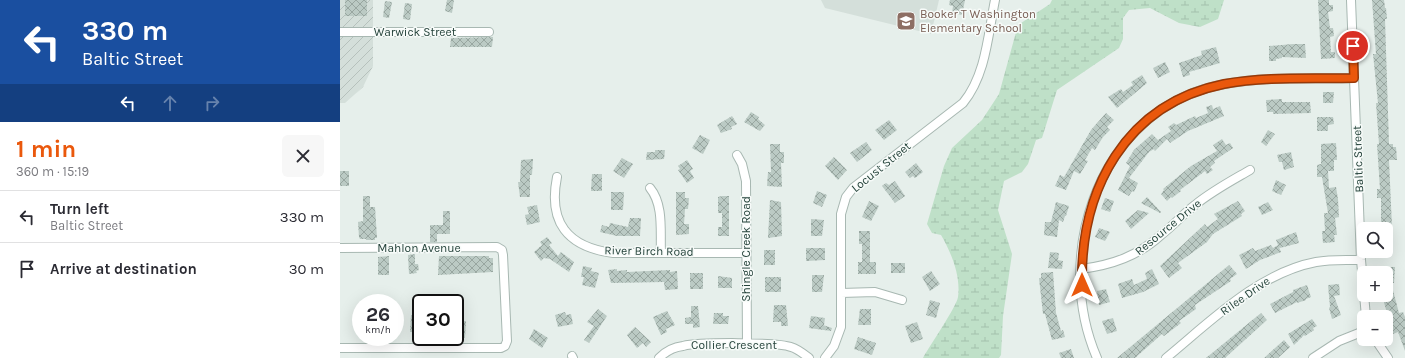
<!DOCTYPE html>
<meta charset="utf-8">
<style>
:root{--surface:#fff;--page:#f7f7f7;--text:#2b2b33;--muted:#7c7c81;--line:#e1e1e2;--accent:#ea580c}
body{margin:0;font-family:Karla,sans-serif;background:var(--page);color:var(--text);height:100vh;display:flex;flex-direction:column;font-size:15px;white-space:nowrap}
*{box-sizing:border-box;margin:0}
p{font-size:13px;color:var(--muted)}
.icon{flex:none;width:22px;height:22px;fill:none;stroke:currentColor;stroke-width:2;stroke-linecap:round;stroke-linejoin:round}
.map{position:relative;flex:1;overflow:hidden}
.drawer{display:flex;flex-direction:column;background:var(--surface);width:340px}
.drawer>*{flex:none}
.hud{background:#1a4fa0;color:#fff;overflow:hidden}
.fabs{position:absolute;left:1017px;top:222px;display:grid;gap:8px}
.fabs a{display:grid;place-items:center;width:36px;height:36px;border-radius:6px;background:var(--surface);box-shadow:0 4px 16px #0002;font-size:20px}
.speed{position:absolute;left:12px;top:294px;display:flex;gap:8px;font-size:20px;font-weight:700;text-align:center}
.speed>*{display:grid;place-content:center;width:52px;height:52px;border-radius:50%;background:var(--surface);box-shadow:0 4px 16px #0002;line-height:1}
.speed small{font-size:10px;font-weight:400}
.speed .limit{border:2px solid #111;border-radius:6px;background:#fff;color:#111}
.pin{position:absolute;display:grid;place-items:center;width:34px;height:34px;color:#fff;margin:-17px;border:2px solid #fff;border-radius:50%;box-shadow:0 1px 4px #0007}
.me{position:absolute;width:44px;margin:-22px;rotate:0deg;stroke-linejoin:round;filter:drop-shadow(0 0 3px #0008)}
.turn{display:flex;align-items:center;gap:14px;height:84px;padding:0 16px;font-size:18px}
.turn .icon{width:52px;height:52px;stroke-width:2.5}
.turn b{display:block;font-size:28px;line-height:34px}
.lanes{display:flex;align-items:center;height:38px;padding:0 16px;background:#0003;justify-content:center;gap:20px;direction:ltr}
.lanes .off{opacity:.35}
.round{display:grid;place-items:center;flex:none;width:42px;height:42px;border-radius:6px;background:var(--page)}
.overview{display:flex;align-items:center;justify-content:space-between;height:68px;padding:0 16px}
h1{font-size:24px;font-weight:700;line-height:30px;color:var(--accent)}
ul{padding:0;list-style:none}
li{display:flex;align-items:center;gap:12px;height:52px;padding:0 16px;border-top:1px solid var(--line)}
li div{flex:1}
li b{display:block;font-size:15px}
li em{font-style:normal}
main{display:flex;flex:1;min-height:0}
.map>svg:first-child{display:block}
.built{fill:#d4dfda}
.industrial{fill:url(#industrial-furrows)}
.wetland{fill:url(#wetland-marsh)}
.building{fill:url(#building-cross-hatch)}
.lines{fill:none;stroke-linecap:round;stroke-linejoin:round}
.street-casing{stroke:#a8b8b2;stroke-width:10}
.street{stroke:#fff;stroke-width:8}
.route-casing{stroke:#983908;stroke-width:10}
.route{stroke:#ea580c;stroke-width:7}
.labels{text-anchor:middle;stroke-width:3;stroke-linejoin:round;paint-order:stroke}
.education-label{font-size:12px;fill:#785e54;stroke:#f7fbf9;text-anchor:start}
.street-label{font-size:12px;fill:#24423a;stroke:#f7fbf9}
</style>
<main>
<section class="drawer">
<div class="hud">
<div class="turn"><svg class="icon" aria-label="left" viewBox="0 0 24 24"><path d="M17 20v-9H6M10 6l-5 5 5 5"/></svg><div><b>330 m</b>Baltic Street</div></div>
<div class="lanes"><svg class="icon" aria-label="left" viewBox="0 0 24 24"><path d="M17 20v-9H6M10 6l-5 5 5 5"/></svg><svg class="icon off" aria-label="ahead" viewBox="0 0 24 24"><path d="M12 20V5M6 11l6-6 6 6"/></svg><svg class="icon off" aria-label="right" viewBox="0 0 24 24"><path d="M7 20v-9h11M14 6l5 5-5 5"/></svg></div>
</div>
<div class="overview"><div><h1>1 min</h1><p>360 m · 15:19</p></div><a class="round"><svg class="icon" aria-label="close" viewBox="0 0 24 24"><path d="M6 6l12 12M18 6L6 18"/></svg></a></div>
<ul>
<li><svg class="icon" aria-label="left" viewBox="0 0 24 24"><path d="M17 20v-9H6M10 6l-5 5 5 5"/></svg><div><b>Turn left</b><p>Baltic Street</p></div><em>330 m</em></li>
<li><svg class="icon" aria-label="arrive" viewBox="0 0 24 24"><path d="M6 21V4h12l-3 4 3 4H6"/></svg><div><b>Arrive at destination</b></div><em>30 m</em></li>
</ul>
</section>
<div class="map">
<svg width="1065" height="358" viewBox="0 0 1065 358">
<defs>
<pattern id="industrial-furrows" width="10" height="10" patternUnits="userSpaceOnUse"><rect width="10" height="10" fill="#d4dfda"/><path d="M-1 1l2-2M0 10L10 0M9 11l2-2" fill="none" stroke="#b6c1bc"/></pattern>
<pattern id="wetland-marsh" width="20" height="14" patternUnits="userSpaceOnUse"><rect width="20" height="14" fill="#bfe0c8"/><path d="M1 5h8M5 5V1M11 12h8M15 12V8" fill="none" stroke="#a4c1ad"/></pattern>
<pattern id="building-cross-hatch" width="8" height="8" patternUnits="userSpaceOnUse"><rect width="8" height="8" fill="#bbcac4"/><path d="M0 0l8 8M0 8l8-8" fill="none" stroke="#98a6a0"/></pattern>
</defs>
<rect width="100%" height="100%" fill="#e6efeb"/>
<path class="built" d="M481 0H599L591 34 485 8Z"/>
<path class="industrial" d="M0 0H33V66L23 87 5 103H0Z"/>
<path class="wetland" d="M712 0H884L878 19 860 27 839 23 810 8 789 10 783 18V39L779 48 717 90 702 138 696 140 688 164 682 172 664 181 658 210 672 254 663 316 661 355 659 358H583C589 347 617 306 618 297 621 276 611 252 601 235L592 233 587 224 604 166 612 148 642 120 659 94 678 25 710 4Z"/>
<path class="building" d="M5 0H27V16H5Z
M107 0H114L112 13 105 11Z
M610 0H625L622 15 612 13 613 6 609 5Z
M978 0H989V5H993V11L988 12 990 28H993L994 36 990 37 991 52H995V58L981 59Z
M1032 0H1044L1045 8H1046L1047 19H1045L1049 144H1053V147H1056L1057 160H1049L1052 227 1041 228V198H1037V189H1040L1037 144H1039L1036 103H1038L1033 54H1036Z
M45 1 52 2 49 18 43 17Z
M65 3 72 4 70 20 63 19Z
M153 37 152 47H110L111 38Z
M953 44H965L966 58 942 57V58L936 59V61H929V46Z
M876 47 880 63 849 72 850 75 843 77 839 63 862 55 861 51Z
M825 62 830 72 818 78 813 68Z
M802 75 807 83 777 108 768 97 781 89 783 92 793 85 791 82Z
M983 92H994L993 103H983Z
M942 99V102H970L971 113 933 114V112H927L926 100Z
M872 105 873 109 880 106 884 116 848 131 830 143 827 139 815 151 814 149 809 152 789 178 798 183 794 192 792 191 789 196 778 190 790 166 786 163 794 150 812 134 818 140 831 131 828 127 834 123 836 125 855 116 856 118 868 113 866 107Z
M411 112 419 117 418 119 425 125 420 131 404 122Z
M766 113 774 120 767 127 770 130 763 137 755 150 752 148 745 160 748 161 740 174 734 171 726 190 715 186 720 175 724 177 751 130Z
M392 116 397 124 391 127 392 129 381 133 377 125Z
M977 117H993L994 124 988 125V131H977Z
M549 120 557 130 544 140 535 130Z
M928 130 935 134 926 146 921 142Z
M360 135 370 140 363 154 352 148Z
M882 139 886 145 890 143 893 148 874 161 875 163 870 167 873 170 867 174 865 171 840 190 841 191 832 198 831 197 827 201 821 194 824 190 823 189 851 166 877 151 873 145Z
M526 142 532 150 517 162 510 153Z
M996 143 997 160H994V171H988L989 188 996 187 998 199 999 217 995 218 997 235H994L995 242 983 243 982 231H985L984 213H988L982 177H977V165L981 164V144Z
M430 144H440V152H444V163H441L442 187 427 186 428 172H431Z
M315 150H325L324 159 306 160 307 152H315Z
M951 152 954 167 944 170 942 162H939L937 155Z
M494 157 507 170 498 180 485 166Z
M282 158 293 164 284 178 273 171Z
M193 159 192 175H190V197H180L178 182H180L181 160Z
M347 160 353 169 350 171 354 178 347 183 338 170 340 169 338 166Z
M576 163 583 172 575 178 573 176 570 178 565 172Z
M0 171H9V186H0Z
M252 174H262V191H251Z
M936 180 946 185 941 195 932 191Z
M555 181 565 196 555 203 542 186 546 183 549 185Z
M477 191 487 195 482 207 473 203Z
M271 192H284L283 210H271Z
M336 192H345V198H349L348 209H345L344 224H349V234L336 235Z
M23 196H30V207H35L37 238H35V240H26V239H20L19 237 18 222 23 221Z
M382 196H389V236H378V227H382V213H378V197Z
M807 197 821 212 820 213 801 203Z
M765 198 774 201 770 212 761 209Z
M430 200 441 202 442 236 428 238Z
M529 201 539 206 531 221 522 217Z
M898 201 905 211 901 214 902 216 873 234 867 242 838 263 842 268 829 278 820 266 865 224 867 227 878 219 874 214Z
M716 202 729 206 726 216H725L723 222 719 220 717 237 704 235 705 222H711Z
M928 202 933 210 922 215 918 207Z
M197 205 200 222 187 225 185 215 189 214 187 207Z
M798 210 809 213 791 229 785 221Z
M103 211H110V234H97V242H90V225H103Z
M290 218H301L300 236H277L260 232 262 225 269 227 270 223 288 227Z
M471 219 484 220 482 236H471Z
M759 228 770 232 765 241 755 237Z
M519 231H530V262H536V274H518V262H522V244H519Z
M956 232 959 243 940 248 939 247 941 252 920 260 906 269 899 255 913 248 915 251 931 245 933 248 938 245 936 240Z
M207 237 212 243 209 245 218 256 221 252 234 262 229 272 210 259 204 258 201 261 194 252 202 245 200 242Z
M466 248H485V260L466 261Z
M424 250H435V265H424Z
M710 252 719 253 718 260 723 261 722 269 708 268Z
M75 254V264H78L79 270 76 271 77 273 69 274 68 255Z
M49 256V275H38V257Z
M99 256H149V258H153V272L98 275Z
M551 263H565V273H551Z
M889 265 897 274 890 279 891 281 855 305 856 309 839 321 841 323 824 336 822 334 795 358H777Z
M243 266 252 268 251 271 259 273 255 288 242 285 244 277H241Z
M1046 267H1055L1054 283H1051L1059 313 1063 312 1065 317V351L1058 332 1053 334 1043 299V295H1046Z
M277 269V271L287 270V272L330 270V272L337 271 338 289 325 290 324 282 271 283 268 270Z
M812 269 819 284 803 292 782 298 778 284 792 279 794 285 807 279 805 273Z
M591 271 600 284 590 291 582 277Z
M713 272 716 313 721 331 723 330 725 337 712 340 705 314H703L699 278H701V273Z
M350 273H363V289H350Z
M472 275H484L482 292H472Z
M378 276 392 278V288H378Z
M425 277H441V292H425Z
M999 284 1000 295 994 296 1001 315 992 319 989 308 990 307 988 285Z
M967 285 971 297 966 299V300L957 303V302L935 313 930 304 953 292V290Z
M766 289 770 302 759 305 757 291Z
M590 300 600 303 596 318 586 315Z
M434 305H446L448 326H441V322H433Z
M351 306H358L360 327 353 328V324H345V318L351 317Z
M258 309 267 316 249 343 244 340 254 326 247 322Z
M520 309H531V325H518Z
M327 311 335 325 326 329 327 332 321 335 313 317Z
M225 312 226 315 231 314 233 324 218 327 215 315Z
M374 313H383V316H389L388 324H373Z
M921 313 927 320 885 358H866Z
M71 315H78V332H70Z
M471 316 485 318 484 325H483L492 328 491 331 469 328Z
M773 318 777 331 767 334 762 321Z
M972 319 977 326 973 328 974 330 965 336 964 335 954 345 948 334Z
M126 321 125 338H116L115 322Z
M577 322 583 339 571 343 565 326Z
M295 327 311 342 306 347 303 343 297 348 287 335Z
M194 329 208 338 202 348 189 339Z
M518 337 536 343 532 355 514 349Z
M944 340 950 347 938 358H924Z
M731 349 734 358H721L719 353Z"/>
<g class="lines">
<defs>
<path id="street" d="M1011 0 1021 260 1026 317
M0 32H149
M397 155 402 164 406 181 407 344
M217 177C208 222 227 247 273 253H407
M310 188C324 205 320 232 321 252
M0 248 157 247 162 250 163 255 167 341 165 346 161 348H0
M741 269C772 265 798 256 821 235 833 226 843 214 855 205 872 191 891 181 910 170
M501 293 535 292 562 300
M1035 339 1048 358
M232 356 233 358
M319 358C326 351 334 347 343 346 359 342 437 342 451 347 458 349 464 354 469 358
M485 358 494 346 501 327V214L506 197 513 188 623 103C646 75 648 35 655 0
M757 358C714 259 755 123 864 89 910 75 966 79 1014 78
M826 358C870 322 918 273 976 262 991 259 1006 260 1021 260
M973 358 999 341 1024 331"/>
</defs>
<use href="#street" class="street-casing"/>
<use href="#street" class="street"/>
</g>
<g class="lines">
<defs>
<path id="route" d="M742 285C740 190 785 104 884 84 925 76 972 79 1014 78L1013 46"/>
</defs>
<use href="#route" class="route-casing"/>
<use href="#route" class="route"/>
</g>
<defs>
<symbol id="school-square" viewBox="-11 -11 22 22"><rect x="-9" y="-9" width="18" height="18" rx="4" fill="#8d6e63" stroke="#f7fbf9"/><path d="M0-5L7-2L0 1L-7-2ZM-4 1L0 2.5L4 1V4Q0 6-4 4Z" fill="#fff"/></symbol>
</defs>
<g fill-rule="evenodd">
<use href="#school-square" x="555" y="10" width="22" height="22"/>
</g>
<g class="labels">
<g class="education-label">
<text x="580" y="18">Booker T Washington<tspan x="580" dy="14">Elementary School</tspan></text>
</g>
<g class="street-label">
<text x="75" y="36">Warwick Street</text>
<text transform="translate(1018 159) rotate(-92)" y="4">Baltic Street</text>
<text transform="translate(541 167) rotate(-39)" y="4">Locust Street</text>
<text transform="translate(828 227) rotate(-39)" y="4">Resource Drive</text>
<text x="79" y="252">Mahlon Avenue</text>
<text transform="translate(406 249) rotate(-90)" y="4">Shingle Creek Road</text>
<text transform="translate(309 251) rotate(1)" y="4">River Birch Road</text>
<text transform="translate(905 296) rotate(-35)" y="4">Rilee Drive</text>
<text x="394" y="349">Collier Crescent</text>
</g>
</g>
</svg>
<div class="fabs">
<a><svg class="icon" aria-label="search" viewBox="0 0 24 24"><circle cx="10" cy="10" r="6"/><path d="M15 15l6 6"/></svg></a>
<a>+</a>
<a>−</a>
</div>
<div class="speed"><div>26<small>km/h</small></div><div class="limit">30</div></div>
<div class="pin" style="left:1013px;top:46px;background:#d93025"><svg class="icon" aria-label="arrive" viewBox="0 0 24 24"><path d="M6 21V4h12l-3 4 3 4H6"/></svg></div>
<svg class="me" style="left:742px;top:285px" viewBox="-20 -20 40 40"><path d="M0-17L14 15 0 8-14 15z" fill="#ea580c" stroke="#fff" stroke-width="4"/></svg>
</div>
</main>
